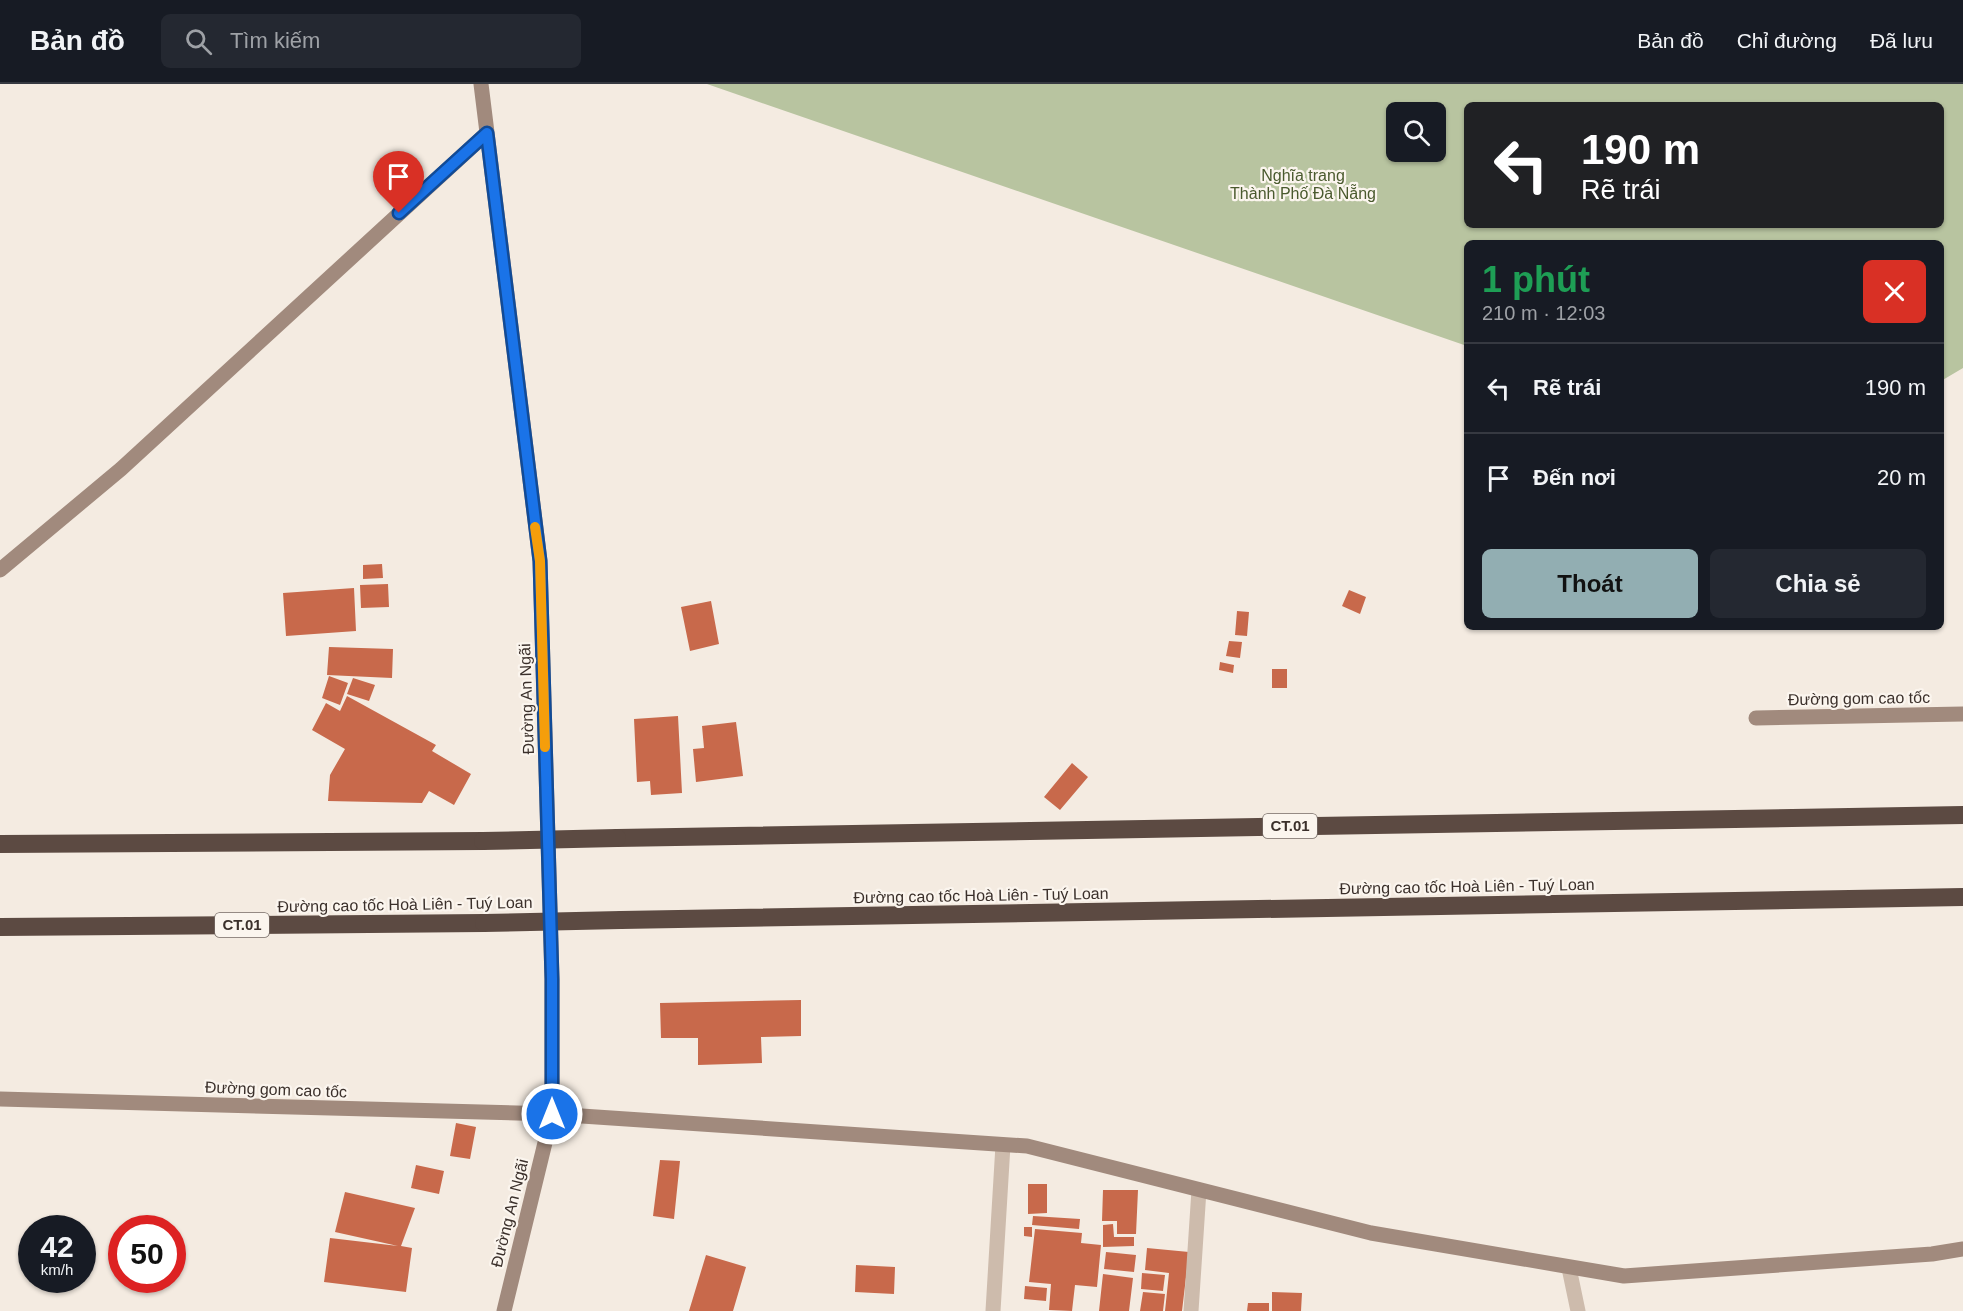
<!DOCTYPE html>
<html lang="vi">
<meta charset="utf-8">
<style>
:root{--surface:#171b24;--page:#242831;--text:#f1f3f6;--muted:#9ea1a6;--line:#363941;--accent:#92aeb2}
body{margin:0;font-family:Helvetica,sans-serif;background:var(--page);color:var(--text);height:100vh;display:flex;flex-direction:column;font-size:22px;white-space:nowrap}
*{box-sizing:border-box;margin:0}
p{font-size:20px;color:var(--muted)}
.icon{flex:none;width:33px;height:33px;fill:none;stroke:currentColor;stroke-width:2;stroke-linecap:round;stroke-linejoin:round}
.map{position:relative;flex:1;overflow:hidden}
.details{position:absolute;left:1464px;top:156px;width:480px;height:390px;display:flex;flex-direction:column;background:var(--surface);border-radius:9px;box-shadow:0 2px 4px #0004}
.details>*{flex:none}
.banner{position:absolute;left:1464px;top:18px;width:480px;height:126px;border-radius:9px;box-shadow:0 2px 4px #0004;background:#202124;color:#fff;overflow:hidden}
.controls{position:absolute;left:1386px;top:18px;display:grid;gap:12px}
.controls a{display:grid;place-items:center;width:60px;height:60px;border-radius:9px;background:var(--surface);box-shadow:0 2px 4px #0004;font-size:30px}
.speed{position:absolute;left:18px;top:1131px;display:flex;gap:12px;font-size:30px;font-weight:700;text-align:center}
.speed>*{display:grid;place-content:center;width:78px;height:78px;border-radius:50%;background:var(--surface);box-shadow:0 2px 4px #0004;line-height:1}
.speed small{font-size:15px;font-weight:400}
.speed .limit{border:9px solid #d22;background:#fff;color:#111}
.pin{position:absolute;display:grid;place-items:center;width:51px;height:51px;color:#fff;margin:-62px -26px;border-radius:50% 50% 50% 0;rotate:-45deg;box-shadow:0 0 6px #0007}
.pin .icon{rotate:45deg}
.me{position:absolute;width:66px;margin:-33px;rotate:0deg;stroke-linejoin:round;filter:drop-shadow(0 0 4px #0008)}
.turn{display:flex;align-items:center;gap:21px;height:126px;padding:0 18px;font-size:27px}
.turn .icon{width:78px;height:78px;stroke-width:2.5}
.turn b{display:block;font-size:42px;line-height:51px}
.round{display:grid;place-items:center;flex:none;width:63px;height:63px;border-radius:9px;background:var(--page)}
.summary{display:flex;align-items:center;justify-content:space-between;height:102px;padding:0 18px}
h1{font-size:36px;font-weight:700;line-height:45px;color:#1e9e55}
.button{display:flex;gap:12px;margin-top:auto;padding:12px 18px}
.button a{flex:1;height:69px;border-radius:9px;background:var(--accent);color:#111;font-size:24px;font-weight:700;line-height:69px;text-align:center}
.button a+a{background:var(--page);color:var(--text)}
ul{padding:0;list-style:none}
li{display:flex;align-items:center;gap:18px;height:90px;padding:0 18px;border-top:2px solid var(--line)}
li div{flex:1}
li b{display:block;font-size:22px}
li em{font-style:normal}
header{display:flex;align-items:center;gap:36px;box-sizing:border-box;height:84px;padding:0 30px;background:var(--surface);border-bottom:2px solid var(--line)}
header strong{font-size:28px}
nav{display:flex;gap:33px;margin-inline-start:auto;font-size:21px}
.search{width:420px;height:54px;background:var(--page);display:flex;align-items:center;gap:15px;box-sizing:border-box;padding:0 21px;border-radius:9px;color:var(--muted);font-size:22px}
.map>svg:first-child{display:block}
.green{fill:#b8c4a0;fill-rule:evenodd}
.building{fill:#c8694b}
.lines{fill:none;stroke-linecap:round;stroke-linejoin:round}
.service{stroke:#cdbbac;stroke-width:15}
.minor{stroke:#cdbbac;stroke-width:15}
.secondary{stroke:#a18a7d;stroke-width:15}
.motorway{stroke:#5c4a42;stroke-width:18}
.motorway-bridge{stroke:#5c4a42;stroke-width:18}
.route-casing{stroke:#114b97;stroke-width:15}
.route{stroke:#1a73e8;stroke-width:10}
.slow{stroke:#f59e0b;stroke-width:10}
.labels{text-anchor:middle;stroke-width:4.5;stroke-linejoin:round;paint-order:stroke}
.shield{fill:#fbf5ee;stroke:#756b66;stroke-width:1.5}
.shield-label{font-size:15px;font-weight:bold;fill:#3b302b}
.park-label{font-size:16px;fill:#4a5a2e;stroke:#fbf5ee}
.street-label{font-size:16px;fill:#3b302b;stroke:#fbf5ee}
</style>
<header>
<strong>Bản đồ</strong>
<div class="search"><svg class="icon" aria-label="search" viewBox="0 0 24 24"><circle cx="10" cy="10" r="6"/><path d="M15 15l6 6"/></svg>Tìm kiếm</div>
<nav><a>Bản đồ</a><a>Chỉ đường</a><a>Đã lưu</a></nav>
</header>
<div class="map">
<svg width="1963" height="1227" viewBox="0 0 1963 1227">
<rect width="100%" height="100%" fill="#f4ebe1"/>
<path class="green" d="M707 0H1963V284L1941 297V159H1467V262ZM1467 21H1941V141H1467ZM1396 28H1436V68H1396Z"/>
<path class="building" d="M382 480 383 494 363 495V481Z
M388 500 389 523 361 524 360 501Z
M354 504 356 547 286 552 283 509Z
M1349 506 1366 513 1360 530 1342 522Z
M711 517 719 560 690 567 681 523Z
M1237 527 1249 528 1247 552 1235 551Z
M1229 557 1242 558 1240 574 1226 572Z
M329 563 393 565 392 594 327 591Z
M1220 578 1234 581 1233 589 1219 586Z
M1272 585H1287V604H1272Z
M329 592 348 599 340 621 322 614Z
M353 594 375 601 369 617 347 610Z
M347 612 436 661 432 667 471 690 454 721 429 707 422 719 328 717 330 691 345 665 312 646 326 619 340 627Z
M678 632 682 709 651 711 650 697 637 698 634 635Z
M736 638 743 692 696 698 693 665 704 664 702 642Z
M1072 679 1088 693 1060 726 1044 713Z
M801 916V952L761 953 762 979 698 981V954H661L660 919Z
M456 1039 476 1043 470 1075 450 1072Z
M660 1076 680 1077 674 1135 653 1132Z
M416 1081 444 1087 439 1110 411 1104Z
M1028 1100H1047V1129L1028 1130Z
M1103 1106H1138L1136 1150H1117V1137H1102Z
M345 1108 415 1124 401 1162 412 1164 406 1208 324 1198 330 1154 398 1162 335 1148Z
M1033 1132 1080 1135 1079 1145 1032 1141Z
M1113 1140 1114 1153H1134V1162L1103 1163V1141Z
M1024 1143H1032V1153L1024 1152Z
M1035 1145 1082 1149 1081 1159 1101 1161 1097 1203 1075 1201 1072 1227 1049 1226 1051 1200 1029 1198Z
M1147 1164 1189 1168 1182 1227H1165L1169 1189 1145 1186Z
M1106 1168 1136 1171 1134 1188 1104 1185Z
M706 1171 746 1183 733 1227H689Z
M856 1181 895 1183 894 1210 855 1208Z
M1142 1189 1165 1191 1163 1207 1141 1205Z
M1103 1190 1133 1194 1129 1227H1099Z
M1025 1202 1047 1204 1046 1217 1024 1215Z
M1143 1208 1165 1210 1163 1227H1140Z
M1272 1208 1302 1209 1301 1227H1272Z
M1248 1219H1269V1227H1247Z"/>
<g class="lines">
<path class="service" d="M993 1227 1003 1061"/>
<path class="minor" d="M1569 1184 1578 1227
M1191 1227 1199 1106"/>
<path class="secondary" d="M481 0 540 477 552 895V1030L504 1227
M0 486 121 385 487 49
M1756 634 1963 630
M0 1015 552 1030 1027 1062 1371 1149 1624 1192 1932 1170 1963 1165"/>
<path class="motorway" d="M617 754 1963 731
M0 760 483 757
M621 836 1963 813
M0 843 484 839"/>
<path class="motorway-bridge" d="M483 757 617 754
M484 839 621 836"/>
</g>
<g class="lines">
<defs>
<path id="route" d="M399 129 487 49 540 477 552 895V1030"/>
</defs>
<use href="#route" class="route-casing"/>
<use href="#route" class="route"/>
<path class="slow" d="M535 443 540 477 545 663"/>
</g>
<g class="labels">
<g class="shield">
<rect x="1263" y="730" width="54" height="24" rx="4.5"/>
<rect x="215" y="829" width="54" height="24" rx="4.5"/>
</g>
<g class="shield-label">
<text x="1290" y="747">CT.01</text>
<text x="242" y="846">CT.01</text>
</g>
<g class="park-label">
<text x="1303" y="97">Nghĩa trang<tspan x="1303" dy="18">Thành Phố Đà Nẵng</tspan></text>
</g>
<g class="street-label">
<text transform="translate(1859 614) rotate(-1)" y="6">Đường gom cao tốc</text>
<text transform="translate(526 615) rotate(-92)" y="6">Đường An Ngãi</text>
<text transform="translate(1467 802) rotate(-1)" y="6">Đường cao tốc Hoà Liên - Tuý Loan</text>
<text transform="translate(981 811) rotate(-1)" y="6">Đường cao tốc Hoà Liên - Tuý Loan</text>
<text transform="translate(405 820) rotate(-1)" y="6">Đường cao tốc Hoà Liên - Tuý Loan</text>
<text transform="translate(276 1005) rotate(2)" y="6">Đường gom cao tốc</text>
<text transform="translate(509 1129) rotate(-76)" y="6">Đường An Ngãi</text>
</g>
</g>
</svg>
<div class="controls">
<a><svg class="icon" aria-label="search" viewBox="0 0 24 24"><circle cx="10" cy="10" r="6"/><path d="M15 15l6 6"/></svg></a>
</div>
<div class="speed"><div>42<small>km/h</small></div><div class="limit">50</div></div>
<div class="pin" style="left:399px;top:129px;background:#d93025"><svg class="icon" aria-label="arrive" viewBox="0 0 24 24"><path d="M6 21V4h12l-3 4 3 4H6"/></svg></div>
<svg class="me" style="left:552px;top:1030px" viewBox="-20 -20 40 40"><circle r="17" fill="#1a73e8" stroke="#fff" stroke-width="3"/><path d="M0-11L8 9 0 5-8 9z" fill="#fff"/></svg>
<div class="banner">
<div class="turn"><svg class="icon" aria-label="left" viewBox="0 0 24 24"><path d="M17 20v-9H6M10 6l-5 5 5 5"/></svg><div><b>190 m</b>Rẽ trái</div></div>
</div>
<section class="details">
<div class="summary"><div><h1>1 phút</h1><p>210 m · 12:03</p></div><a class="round" style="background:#d93025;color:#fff"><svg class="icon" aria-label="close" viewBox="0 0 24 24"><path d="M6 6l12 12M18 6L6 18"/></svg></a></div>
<ul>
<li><svg class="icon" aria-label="left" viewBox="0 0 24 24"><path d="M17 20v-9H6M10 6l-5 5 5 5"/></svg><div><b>Rẽ trái</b></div><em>190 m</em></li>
<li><svg class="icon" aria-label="arrive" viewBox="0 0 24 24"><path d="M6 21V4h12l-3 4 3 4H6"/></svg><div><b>Đến nơi</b></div><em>20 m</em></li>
</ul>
<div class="button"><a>Thoát</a><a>Chia sẻ</a></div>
</section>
</div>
